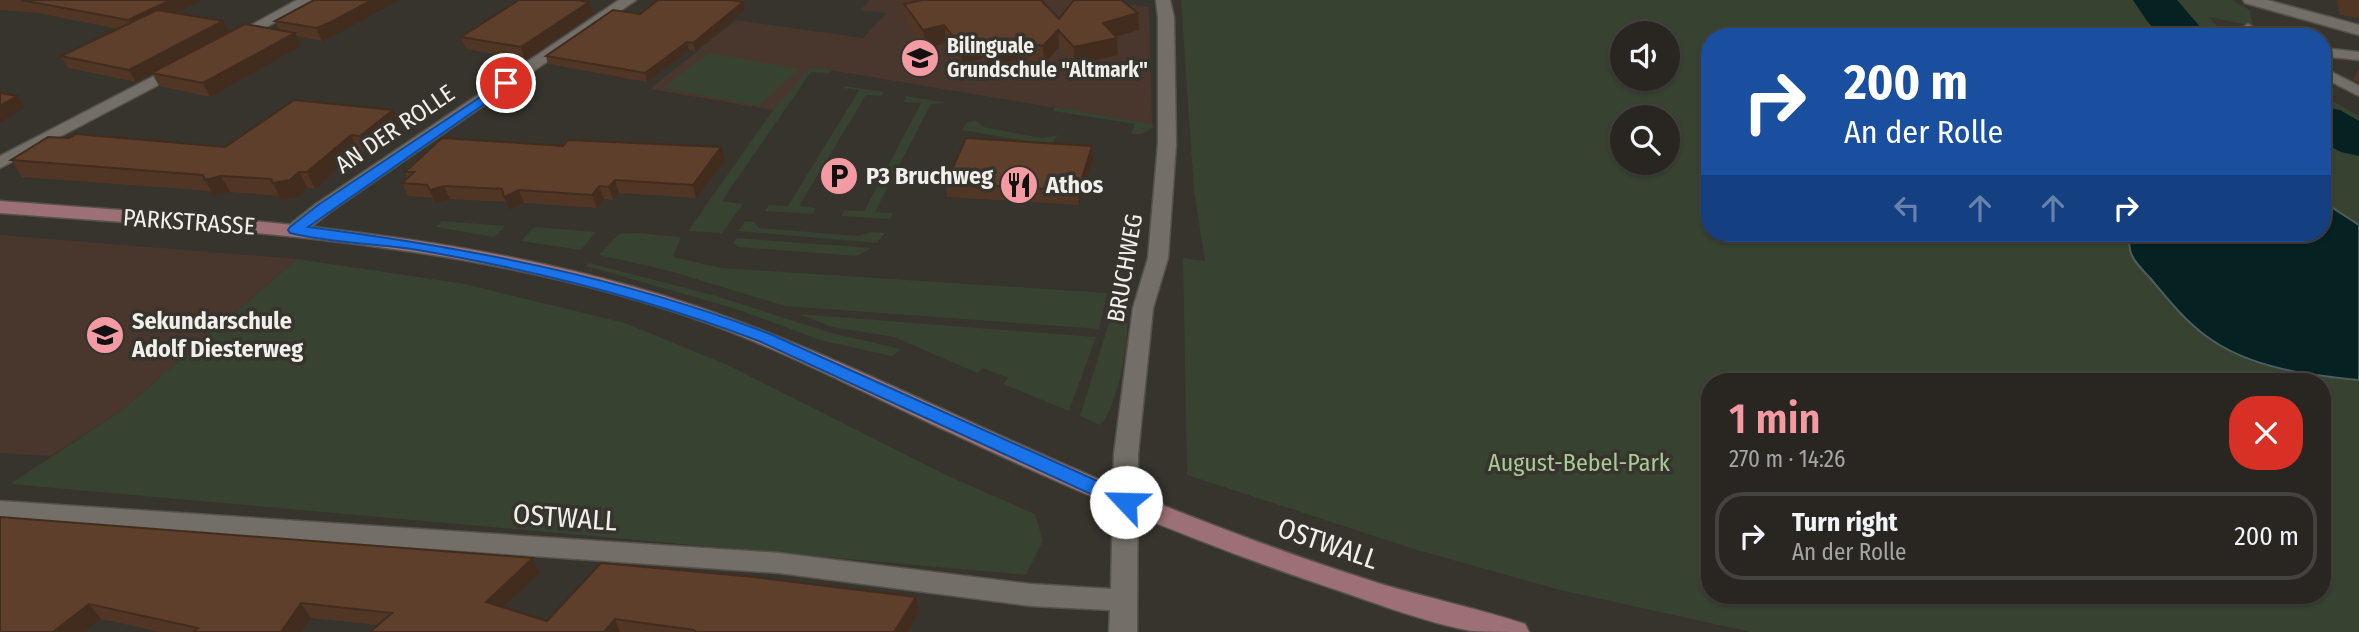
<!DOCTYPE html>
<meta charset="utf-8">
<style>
:root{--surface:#292622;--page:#35322f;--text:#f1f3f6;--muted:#a5a5a5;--line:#454340;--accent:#f49aa3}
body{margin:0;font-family:"Fira Sans Condensed",sans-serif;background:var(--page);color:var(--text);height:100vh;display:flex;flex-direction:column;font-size:26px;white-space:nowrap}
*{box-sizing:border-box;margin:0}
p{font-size:23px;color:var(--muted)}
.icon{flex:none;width:38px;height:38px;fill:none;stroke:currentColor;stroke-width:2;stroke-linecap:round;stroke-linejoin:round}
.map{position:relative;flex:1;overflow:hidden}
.side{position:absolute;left:1701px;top:373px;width:630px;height:231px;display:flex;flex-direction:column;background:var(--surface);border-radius:28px;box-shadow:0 2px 5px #0004,0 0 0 2px var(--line)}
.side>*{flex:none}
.top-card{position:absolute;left:1701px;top:28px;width:630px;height:214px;border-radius:28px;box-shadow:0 2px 5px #0004,0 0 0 2px var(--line);background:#1a4fa0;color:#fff;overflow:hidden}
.buttons{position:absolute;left:1610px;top:21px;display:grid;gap:14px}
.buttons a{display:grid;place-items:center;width:70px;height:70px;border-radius:50%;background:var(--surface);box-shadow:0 2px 5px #0004,0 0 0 2px var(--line);font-size:35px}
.pin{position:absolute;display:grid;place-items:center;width:60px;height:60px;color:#fff;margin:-30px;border:4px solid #fff;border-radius:50%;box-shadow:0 2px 7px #0007}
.me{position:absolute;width:77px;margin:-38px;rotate:294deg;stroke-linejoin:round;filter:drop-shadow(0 0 5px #0008)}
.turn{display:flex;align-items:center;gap:24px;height:147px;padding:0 28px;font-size:32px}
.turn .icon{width:91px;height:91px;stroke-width:2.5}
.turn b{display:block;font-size:49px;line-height:60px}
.lanes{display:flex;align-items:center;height:66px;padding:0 28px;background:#0003;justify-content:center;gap:35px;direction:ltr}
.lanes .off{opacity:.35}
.round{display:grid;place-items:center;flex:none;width:74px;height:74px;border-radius:28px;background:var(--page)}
.head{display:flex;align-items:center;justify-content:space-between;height:119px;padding:0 28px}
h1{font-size:42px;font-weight:600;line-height:52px;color:var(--accent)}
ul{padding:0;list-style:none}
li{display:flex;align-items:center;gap:21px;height:88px;margin:0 14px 10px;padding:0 14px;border:4px solid var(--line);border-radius:28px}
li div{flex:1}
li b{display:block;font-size:26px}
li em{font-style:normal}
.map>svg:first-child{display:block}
.education{fill:#49372e}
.green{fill:#374231;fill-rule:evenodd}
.water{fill:#062122;stroke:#4c5f5e;stroke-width:2}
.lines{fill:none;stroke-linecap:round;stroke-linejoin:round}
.river{fill:#062122;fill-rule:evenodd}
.lane-casing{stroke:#55524d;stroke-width:3}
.street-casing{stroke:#55524d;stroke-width:3}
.secondary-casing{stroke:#55524d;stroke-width:3}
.lane{fill:#736f68;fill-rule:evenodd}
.street{fill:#736f68;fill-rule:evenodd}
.secondary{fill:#9c7075;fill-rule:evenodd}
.wall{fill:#513625}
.shaded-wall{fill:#422c1e}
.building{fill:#5e3f2b;stroke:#422c1e;stroke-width:2}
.route{fill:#1a73e8;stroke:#114b97;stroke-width:2}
.labels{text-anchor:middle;stroke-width:7;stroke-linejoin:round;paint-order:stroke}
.far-poi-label{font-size:21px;font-weight:bold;fill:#f1efeb;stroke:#37332d;text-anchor:start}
.street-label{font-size:24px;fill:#f1efeb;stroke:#37332d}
.poi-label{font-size:24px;font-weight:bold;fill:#f1efeb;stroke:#37332d;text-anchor:start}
.park-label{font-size:24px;fill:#a7cb95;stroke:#37332d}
.near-street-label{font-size:28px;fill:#f1efeb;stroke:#37332d}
</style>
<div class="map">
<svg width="2359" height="632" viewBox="0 0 2359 632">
<rect width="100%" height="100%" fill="#37332d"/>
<path class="education" d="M870 0H1089L1149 7 1152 124 812 67 773 110 650 89 736 20 863 38 886 13 860 10Z
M0 235 297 259 121 411 51 456 0 453Z"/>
<path class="green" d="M1181 0H2232L2250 10 2253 26 2209 17 2227 37H1710V233H2322V95L2359 116V632H1751L1560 590 1417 550 1187 475 1183 258 1205 261 1194 191ZM1622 33H1668V79H1622ZM1622 117H1668V163H1622ZM1710 382H2322V595H1710Z
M708 53 800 69 759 106 663 88Z
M811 67 833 70 829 73 811 72 722 201 743 204 722 233 688 231 773 110Z
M845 86 884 92 882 96 866 95 799 206 816 208 813 214 765 211 769 205 788 206 859 90 842 88Z
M906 96 948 103 931 104 875 212 893 213 890 219 841 216 844 210 864 211 921 103 903 102Z
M1055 107 1152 124 1153 128 1142 134H1131L1135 124 1053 111Z
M977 121 983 127 1042 138 1058 135 1051 145 962 130 967 122Z
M442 221 505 226 494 237 436 227Z
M745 221 754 222 759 228 859 236 872 232 885 233 877 243 738 231Z
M534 227 596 232 581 250 521 241Z
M638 233 681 237 673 257 722 268 1107 293 1099 329 785 306 666 270 599 255 619 234Z
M736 238 872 248 857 256 738 247 734 243Z
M297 259 465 284 625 323 730 366 944 474 1035 514 1043 541 1026 575 10 484 121 411Z
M589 263 716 296 832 333 901 349 892 356 823 341 736 309 586 266Z
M1117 297C1121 303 1125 310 1127 317 1131 337 1116 413 1100 425L1080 416Z
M799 314 1096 337 1069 411 1003 384 1008 378 983 368 977 373 894 337 832 327Z"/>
<path class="water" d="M2322 201 2359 225V380C2307 375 2249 368 2206 336 2184 320 2167 298 2150 278 2138 265 2123 252 2132 233H2322Z"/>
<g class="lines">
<path class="river" d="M2133 0H2177L2209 37H2161L2147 21Z
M2322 106 2340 110 2359 121V156L2341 152 2322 142Z"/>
<defs>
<path id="lane" d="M2248 24 2268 37H2253L2242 28Z
M2322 48 2359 52V60L2322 56Z
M2322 67 2359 86V96L2322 77Z"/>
<path id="street" d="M297 0H315L239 42 234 44 226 39Z
M619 0H636L330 212 302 234H288L285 230 288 226 316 204Z
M1156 0H1170L1174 17 1176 144 1168 258 1153 308 1138 454 1137 632H1109L1110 610 1031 606 779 573 0 519V501L779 553 1031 584 1111 589 1114 454 1133 308 1148 258 1158 144V17Z
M2243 0H2267L2359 25V35L2245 3Z
M181 62 187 64 189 67 187 70 0 168V156Z"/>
<path id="secondary" d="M0 201C212 217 429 228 634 287 805 335 959 422 1122 489 1206 523 1292 556 1378 583 1427 598 1477 608 1525 624L1529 632C1510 632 1490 632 1472 631 1425 623 1365 599 1319 584 1192 541 1068 488 947 431 869 395 793 355 713 325 486 242 239 231 0 213Z"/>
</defs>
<use href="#lane" class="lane-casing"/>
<use href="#street" class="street-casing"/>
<use href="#secondary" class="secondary-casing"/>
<use href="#lane" class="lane"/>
<use href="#street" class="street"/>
<use href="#secondary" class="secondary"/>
</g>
<path class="wall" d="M0 0H203L176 13 229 33 279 30 275 21 314 0 335 35 322 41 296 36 301 46 210 97 159 86 152 73 136 82 68 68 61 56 118 29 37 13 0 10Z
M2337 0H2359V18L2340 15Z
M589 2 593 14 525 60 466 49 461 37Z
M904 4 1059 19 1139 30 1116 36 1118 55 1075 65 1059 47 1045 63 1020 59 988 66 983 59 962 63 947 43 926 47 906 21Z
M745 10 695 51 689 50 647 82 548 64 546 56 640 14Z
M2359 69V83L2353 80Z
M400 126 368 152 358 151 315 189 308 188 299 197 281 200 279 196 230 192 214 196 211 191 22 177 11 160 225 147Z
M1092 146 1093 159 1079 205 947 197 946 183Z
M725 160 696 198 619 193 613 200 604 199 597 208 524 203 509 210 506 202 450 199 435 203 432 198 408 196 402 183 408 178 405 172Z
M0 517 533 558 540 572 503 608 547 621 916 597 919 612 907 632H370L378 625 311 618 301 632H160L101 619Z"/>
<path class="shaded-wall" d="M171 0H203L135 32 128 20Z
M372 0H399L335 35 322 41 316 28Z
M589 2 593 14 525 60 521 47Z
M743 2 745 10 695 51 693 43Z
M1138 13 1139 30 1104 40 1103 23Z
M223 21 229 33 136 82 129 70Z
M944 25 947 43 926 47 923 30Z
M1058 30 1059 47 1045 63 1043 46Z
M295 33 301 46 210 97 203 83Z
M1117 38 1118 55 1075 65 1074 47Z
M981 41 983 59 962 63 960 46Z
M1018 41 1020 59 988 66 986 48Z
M687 42 689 50 647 82 645 73Z
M17 96 24 108 0 122V106Z
M393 110 400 126 368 152 360 136Z
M351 135 358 151 315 189 307 172Z
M1092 146 1093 159 1079 205 1078 191Z
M721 147 725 160 696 198 693 185Z
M299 172 308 188 299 197 281 200 273 183Z
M221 176 230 192 214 196 205 180Z
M615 180 619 193 613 200 609 187Z
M444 186 450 199 435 203 430 190Z
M599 186 604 199 597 208 592 195Z
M519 190 524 203 509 210 504 197Z
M533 558 540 572 493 617 486 602Z
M916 597 919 612 907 632H894Z
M301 603 311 618 301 632H281Z
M89 604 101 619 84 632H53Z
M615 619 620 632H604Z"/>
<path class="building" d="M21 0H171L128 20Z
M314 0H372L329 23 316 28 275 21Z
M519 0H577L589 2 521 47 461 37Z
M658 0H731L743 2 693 43 687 42 645 73 546 56 613 10 640 14Z
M922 0H1041L1059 19 1074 0H1121L1138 13 1103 23 1117 38 1074 47 1058 30 1043 46 1018 41 986 48 981 41 960 46 944 25 923 30 904 4Z
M157 10 223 21 129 70 61 56Z
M245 24 295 33 203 83 151 73Z
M0 93 17 96 0 106Z
M294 100 393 110 360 136 351 135 307 172H299L290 180 273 183 271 179 221 176 205 180 203 175 11 160 48 137 69 138 76 134 225 147Z
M442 138 563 146 568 140 721 147 693 185 615 180 609 187 599 186 592 195 519 190 504 197 502 189 444 186 430 190 427 185 402 183 414 172H405Z
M966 138 1092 146 1078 191 946 183Z
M0 517 533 558 486 602 547 621 601 563 754 577 916 597 894 632H696L694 630 615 619 604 632H370L392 613 301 603 281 632H193L198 628 89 604 53 632H0Z"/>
<path class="route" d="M506 80 512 83 510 86 308 227C465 247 621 277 770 334L1133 497 1135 502 1133 507H1119L759 341C647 298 530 269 412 249 372 243 330 243 290 233L288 230 290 227 318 205Z"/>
<defs>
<symbol id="school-disc" viewBox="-11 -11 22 22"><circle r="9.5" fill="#f49aa3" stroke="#37332d"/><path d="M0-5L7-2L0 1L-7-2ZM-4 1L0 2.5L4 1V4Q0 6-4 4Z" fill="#111"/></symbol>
<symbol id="parking-disc" viewBox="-11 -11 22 22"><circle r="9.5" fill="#f49aa3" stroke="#37332d"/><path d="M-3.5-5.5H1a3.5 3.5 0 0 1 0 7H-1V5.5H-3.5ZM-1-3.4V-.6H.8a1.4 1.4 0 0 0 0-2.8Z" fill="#111"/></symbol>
<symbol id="restaurant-disc" viewBox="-11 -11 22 22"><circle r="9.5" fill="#f49aa3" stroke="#37332d"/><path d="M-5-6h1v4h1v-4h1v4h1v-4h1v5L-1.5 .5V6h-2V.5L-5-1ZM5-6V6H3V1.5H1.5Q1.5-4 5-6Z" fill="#111"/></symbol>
</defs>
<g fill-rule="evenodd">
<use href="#school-disc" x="898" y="36" width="44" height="44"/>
<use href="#parking-disc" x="817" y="154" width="44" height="44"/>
<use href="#restaurant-disc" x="997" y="163" width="44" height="44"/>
<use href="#school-disc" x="83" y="313" width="44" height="44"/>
</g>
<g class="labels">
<g class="far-poi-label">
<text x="947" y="53">Bilinguale<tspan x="947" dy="24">Grundschule "Altmark"</tspan></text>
</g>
<g class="street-label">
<text transform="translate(395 129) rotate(-34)" y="8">AN DER ROLLE</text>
<text transform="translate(189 222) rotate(4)" y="8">PARKSTRASSE</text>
<text transform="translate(1125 268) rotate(-80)" y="8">BRUCHWEG</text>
</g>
<g class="poi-label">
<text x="866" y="184">P3 Bruchweg</text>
<text x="1046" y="193">Athos</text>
<text x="132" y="329">Sekundarschule<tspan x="132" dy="28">Adolf Diesterweg</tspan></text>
</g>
<g class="park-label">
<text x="1579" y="471">August-Bebel-Park</text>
</g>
<g class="near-street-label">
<text transform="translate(565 517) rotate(4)" y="10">OSTWALL</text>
<text transform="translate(1328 543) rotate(19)" y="10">OSTWALL</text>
</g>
</g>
</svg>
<div class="buttons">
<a><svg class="icon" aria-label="sound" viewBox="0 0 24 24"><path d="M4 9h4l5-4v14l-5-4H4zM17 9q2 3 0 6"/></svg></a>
<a><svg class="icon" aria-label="search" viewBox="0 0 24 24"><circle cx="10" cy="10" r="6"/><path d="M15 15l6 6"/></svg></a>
</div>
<div class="pin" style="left:506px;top:83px;background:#d93025"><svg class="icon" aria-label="arrive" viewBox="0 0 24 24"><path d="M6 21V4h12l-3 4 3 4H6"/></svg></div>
<svg class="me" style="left:1126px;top:502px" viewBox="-20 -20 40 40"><circle r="19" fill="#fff"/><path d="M0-13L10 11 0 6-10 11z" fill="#1a73e8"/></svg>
<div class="top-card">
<div class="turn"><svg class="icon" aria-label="right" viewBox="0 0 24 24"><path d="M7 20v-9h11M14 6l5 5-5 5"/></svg><div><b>200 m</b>An der Rolle</div></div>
<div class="lanes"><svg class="icon off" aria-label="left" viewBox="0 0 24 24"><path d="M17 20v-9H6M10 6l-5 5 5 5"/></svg><svg class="icon off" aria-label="ahead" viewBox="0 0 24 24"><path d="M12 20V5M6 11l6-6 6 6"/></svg><svg class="icon off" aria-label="ahead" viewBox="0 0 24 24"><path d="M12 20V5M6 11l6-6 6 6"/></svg><svg class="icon" aria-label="right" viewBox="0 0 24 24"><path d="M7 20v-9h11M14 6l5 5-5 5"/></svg></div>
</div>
<section class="side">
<div class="head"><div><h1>1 min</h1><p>270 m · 14:26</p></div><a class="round" style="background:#d93025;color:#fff"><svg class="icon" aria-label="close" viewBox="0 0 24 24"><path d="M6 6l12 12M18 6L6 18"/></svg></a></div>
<ul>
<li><svg class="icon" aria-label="right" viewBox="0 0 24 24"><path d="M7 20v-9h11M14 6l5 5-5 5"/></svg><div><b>Turn right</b><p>An der Rolle</p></div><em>200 m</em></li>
</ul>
</section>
</div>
